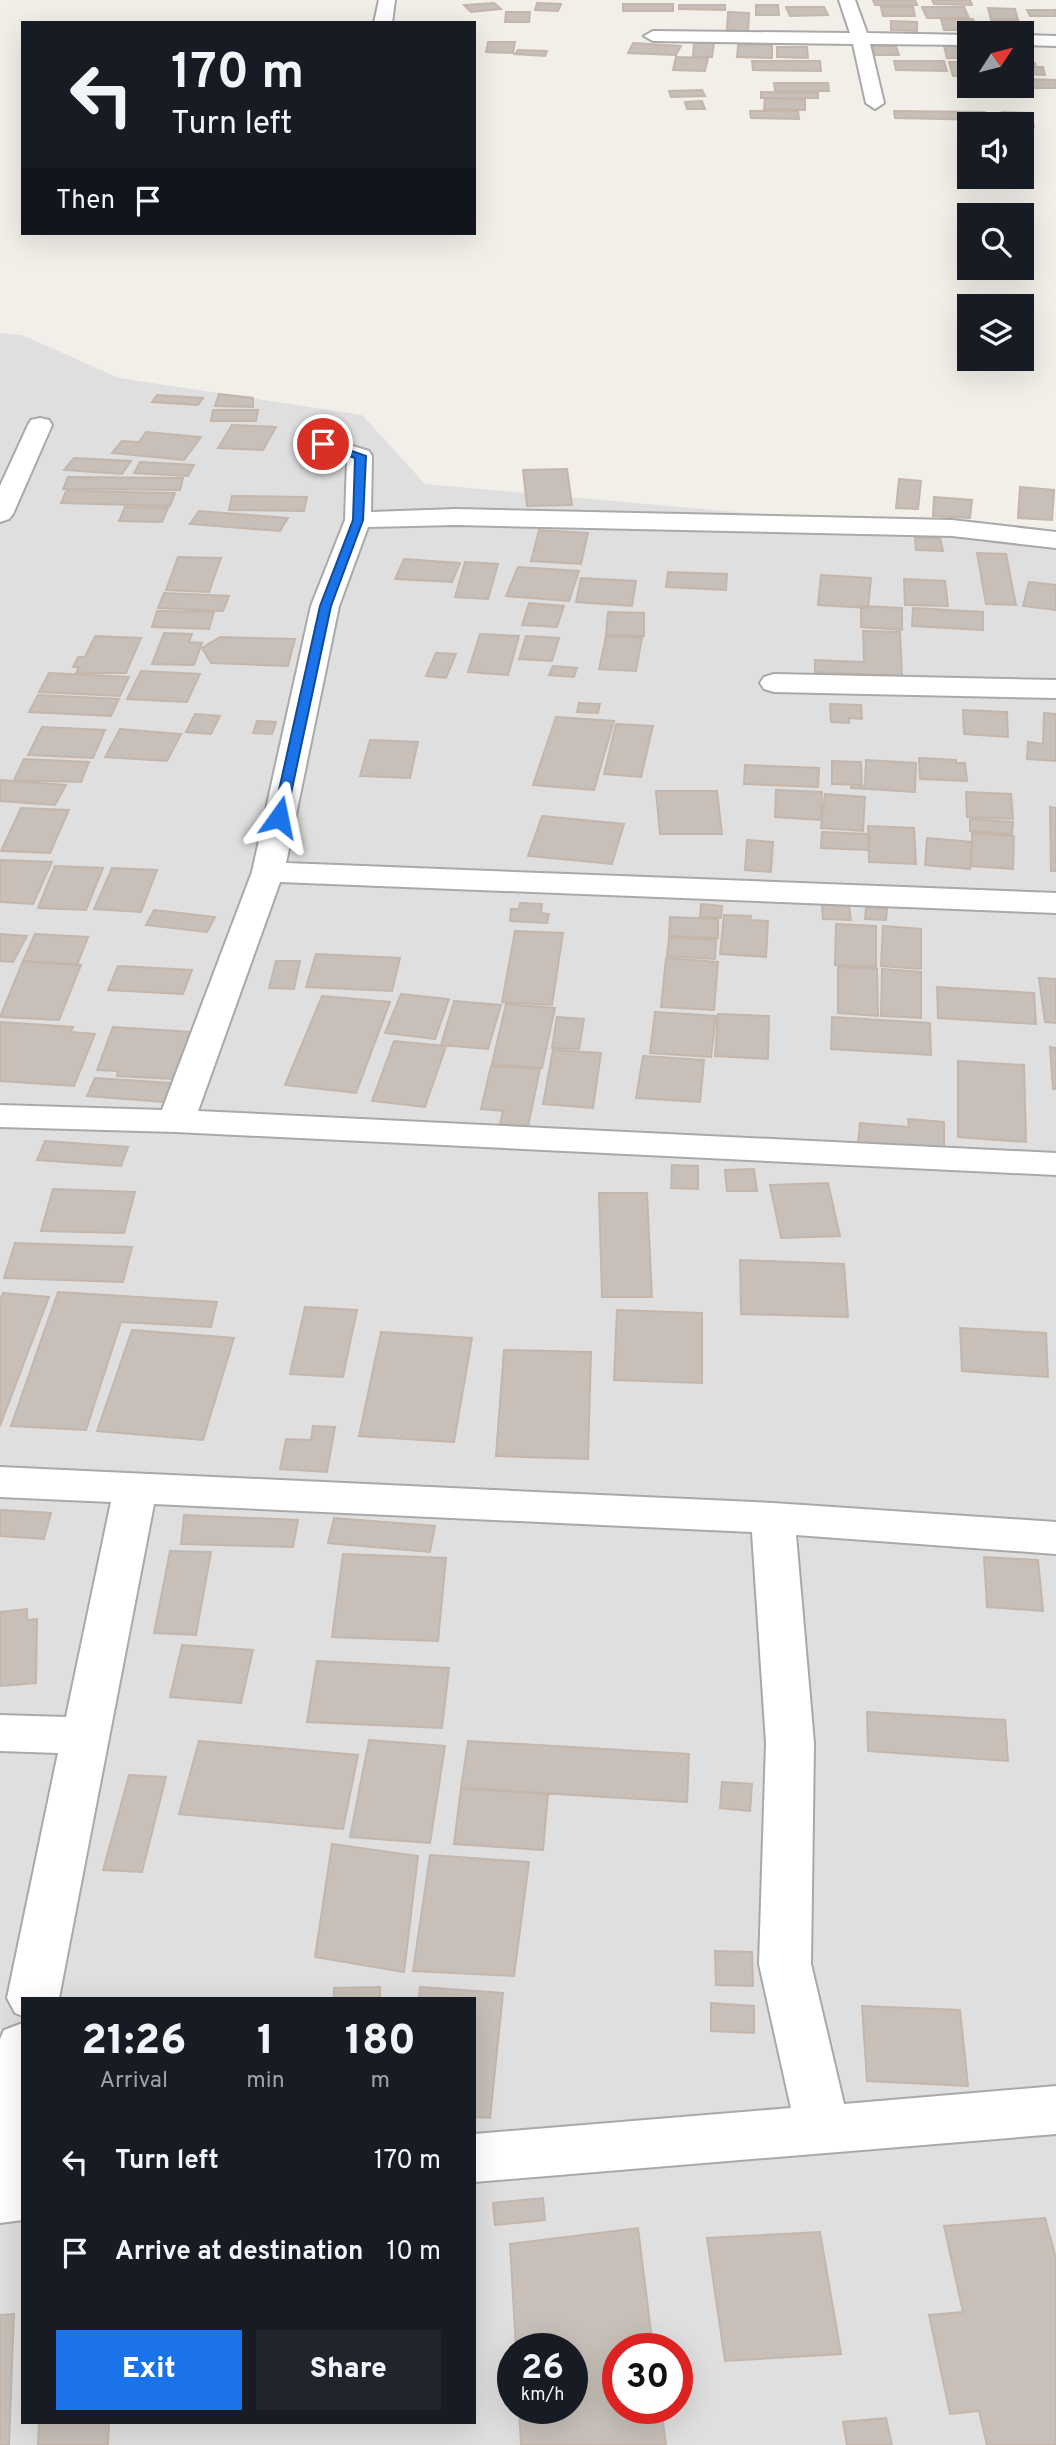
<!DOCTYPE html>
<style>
:root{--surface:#171b24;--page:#20242c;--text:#f1f3f6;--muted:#9ea1a6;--accent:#1a73e8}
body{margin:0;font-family:Overpass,sans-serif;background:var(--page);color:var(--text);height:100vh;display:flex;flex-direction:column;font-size:26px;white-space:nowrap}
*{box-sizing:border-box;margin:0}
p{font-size:23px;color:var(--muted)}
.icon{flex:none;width:38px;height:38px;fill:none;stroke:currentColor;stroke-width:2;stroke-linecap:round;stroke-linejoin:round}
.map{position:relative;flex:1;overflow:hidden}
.details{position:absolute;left:21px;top:1997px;width:455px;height:427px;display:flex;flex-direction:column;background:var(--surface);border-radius:0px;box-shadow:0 7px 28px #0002}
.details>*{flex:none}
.guide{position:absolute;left:21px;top:21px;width:455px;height:214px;border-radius:0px;box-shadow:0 7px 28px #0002;background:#171b24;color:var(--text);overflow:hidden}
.needle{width:46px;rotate:54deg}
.controls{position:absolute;left:957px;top:21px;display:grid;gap:14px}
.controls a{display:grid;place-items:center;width:77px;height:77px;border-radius:0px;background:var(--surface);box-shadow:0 7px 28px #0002;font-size:35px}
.speed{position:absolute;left:497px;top:2333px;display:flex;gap:14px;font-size:35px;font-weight:700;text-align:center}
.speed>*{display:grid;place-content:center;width:91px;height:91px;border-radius:50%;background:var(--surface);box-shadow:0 7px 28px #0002;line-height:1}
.speed small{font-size:18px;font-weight:400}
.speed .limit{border:10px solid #d22;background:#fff;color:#111}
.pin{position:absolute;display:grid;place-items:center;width:60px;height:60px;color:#fff;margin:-30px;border:4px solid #fff;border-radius:50%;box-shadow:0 2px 7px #0007}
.me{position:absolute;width:77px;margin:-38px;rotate:12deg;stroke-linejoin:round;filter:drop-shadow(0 0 5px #0008)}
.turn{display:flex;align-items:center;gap:24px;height:147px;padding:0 35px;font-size:32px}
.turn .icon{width:91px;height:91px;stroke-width:2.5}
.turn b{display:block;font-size:49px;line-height:60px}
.then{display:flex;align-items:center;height:66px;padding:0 35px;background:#0003;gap:14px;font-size:26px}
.eta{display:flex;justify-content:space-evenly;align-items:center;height:119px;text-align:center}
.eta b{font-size:42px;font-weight:800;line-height:49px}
.action{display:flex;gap:14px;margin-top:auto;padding:14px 35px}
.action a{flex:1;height:80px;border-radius:0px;background:var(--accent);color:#fff;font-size:28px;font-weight:800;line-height:80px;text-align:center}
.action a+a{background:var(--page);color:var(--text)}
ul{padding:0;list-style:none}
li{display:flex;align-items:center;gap:21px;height:91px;padding:0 35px}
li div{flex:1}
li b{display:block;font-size:26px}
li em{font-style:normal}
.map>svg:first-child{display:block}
.residential{fill:#e0dfdf;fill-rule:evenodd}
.building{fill:#c7bfb8;stroke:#c4b6ab;stroke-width:2}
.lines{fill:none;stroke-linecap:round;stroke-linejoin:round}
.minor-casing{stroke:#a9a9a9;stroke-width:4}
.minor{fill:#fff;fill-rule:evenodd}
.route{fill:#1a73e8;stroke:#114b97;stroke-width:2}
</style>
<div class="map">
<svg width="1056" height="2445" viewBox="0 0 1056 2445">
<rect width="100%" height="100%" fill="#f2efe9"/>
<path class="residential" d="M0 333 22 335 119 378 362 415 425 484 1056 541V2445H0ZM23 1998H474V2422H23ZM513 2348H572V2408H513ZM618 2348H677V2408H618Z"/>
<path class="building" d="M873 0H915L917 5H875Z
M932 0H970L972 5 934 4Z
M494 3 501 9 471 12 464 5Z
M537 3 561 4 558 11 535 10Z
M623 4H673V11H623Z
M679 5H725V10L679 9Z
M756 5H778L779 15H756Z
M786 7H824L828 15 790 16Z
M881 7H913L915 16H883Z
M922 7H964L969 18H927Z
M988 8 1015 9 1018 20H991Z
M1027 10H1056V16H1030Z
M506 12H530L529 22H505Z
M728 12 749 13 748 33 727 29Z
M941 19H973L977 30H944Z
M891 21 917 22V31L891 30Z
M488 42H515L513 53 486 52Z
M633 43 681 46 676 55 628 53Z
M694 43H714L712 57H693Z
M738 45H772V58L737 57Z
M872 46H896L899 55H875Z
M944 46 970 47V58H947Z
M777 47H807L808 58 777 57Z
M518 50 547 51 545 56 515 54Z
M676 57 708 58 705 71 673 70Z
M752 61H820L821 71 753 70Z
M894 61H944L947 71 896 70Z
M949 62H970V76H953Z
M1022 63H1035L1036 67H1043L1045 75 1022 74Z
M1027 79 1056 80V88H1030Z
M774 83H828L829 91H775Z
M702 90 705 96 671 97 669 91Z
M761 92 818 93V98H761Z
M765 98 805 100V110L764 109Z
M702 101 705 109H687L685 102Z
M750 111H798L799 119 751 118Z
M894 111 985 112 987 120 895 118Z
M1002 112 1031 113 1034 127 1004 124Z
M219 394 253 398V407L215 406Z
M157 395 203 398 198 405 152 402Z
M213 410H258L256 421H211Z
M232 425 276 427 263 450 218 448Z
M146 432 201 437 184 460 112 453 122 441 139 442Z
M74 458 131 461 122 474 64 470Z
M140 462 194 465 188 476 134 473Z
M567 469 572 505 527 506 523 470Z
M68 477 183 478 180 490 63 489Z
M899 479 921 481 918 509 896 508Z
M1020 487 1054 490 1052 520 1018 518Z
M66 491 175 493 170 506 61 503Z
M232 496 307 497 304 511 229 510Z
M934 497 972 500 970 518 933 516Z
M125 507 168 508 162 522 119 521Z
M199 511 288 518 280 531 190 524Z
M539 530 588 533 581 564 531 561Z
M915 538H940L943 551 916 550Z
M977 553 1006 554 1016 605 986 604Z
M178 557 221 558 209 592 166 590Z
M404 559 460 563 452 582 395 579Z
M465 562 498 564 488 599 455 597Z
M518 567 579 571 569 601 506 596Z
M668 572 727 574 726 590 666 587Z
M821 575 871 578 868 608 818 605Z
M581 578 636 581 632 606 576 602Z
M904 579 945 581 948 606 905 605Z
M1029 582 1056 585V610L1023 606Z
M164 593 229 596 223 611 158 608Z
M529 603 564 606 557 627 522 625Z
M861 606 902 608V630L861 627Z
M913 608 983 612V630L912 626Z
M157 611 214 612 209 629 152 627Z
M608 612 644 613V636L606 635Z
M863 631 900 632 902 676 815 672V660L864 662Z
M164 633 192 634 189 642 202 643 194 665 152 664Z
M480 634 519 636 508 675 468 672Z
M95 636 141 638 126 673H76L79 667H73L78 657H85Z
M526 636 559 638 552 661 519 659Z
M606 636 642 638 636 671 599 669Z
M220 637 295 639 288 666 211 663 202 648Z
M436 653 456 654 446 678 426 676Z
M553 666 577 668 574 677 549 675Z
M141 671 200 674 187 702 127 699Z
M49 673 129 677 120 696 39 692Z
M38 695 119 699 111 716 29 712Z
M579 703 600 704 598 713 577 712Z
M830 704 861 705 862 719 849 718V723L831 722Z
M963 710 1007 712 1008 737 964 734Z
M1044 713 1056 714V761L1027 759 1028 742 1043 744Z
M195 714 220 716 211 734 186 732Z
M556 717 614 721 594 790 533 785Z
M257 721 276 722 272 734 253 733Z
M616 724 653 726 641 777 604 774Z
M42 727 105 730 93 758 28 755Z
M120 729 181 734 167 761 105 757Z
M370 740 418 742 410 778 360 776Z
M919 758 956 760V763H965L967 781 920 779Z
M24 759 89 762 81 782 14 780Z
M866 760 916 763 915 792 851 788V785L865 786Z
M832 761 861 762 862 785 832 784Z
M745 765 819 768 818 787 744 784Z
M0 780 66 785 55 805 0 801Z
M776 790 822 792 821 820 775 817Z
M656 791H717L722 834H660Z
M966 792 1011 794 1013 819 967 817Z
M825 794 865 797 863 831 821 828Z
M1050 807 1056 808V871H1051Z
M21 808 69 810 50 853 1 851Z
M542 816 624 824 612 864 528 856Z
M970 819 1013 822 1012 834 970 831Z
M868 826 914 828 916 864 869 862Z
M822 832 869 834V850L821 848Z
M972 833 1014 836 1013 869 971 866Z
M927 838 972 842 970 869 925 865Z
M747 840 773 842 771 872 745 870Z
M0 860 52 862 33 904 0 902Z
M55 866 103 868 86 910 38 908Z
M112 868 157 870 141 912 94 909Z
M520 903 542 904 541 913 549 914 547 923 510 921 511 909H519Z
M701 904 722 906 721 918 700 917Z
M822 905H849L851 920 823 919Z
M866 908 887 909 886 920 865 919Z
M154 910 215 917 207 932 146 925Z
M724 915 751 916 750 920 768 921 766 957 720 954Z
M670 917 718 919V938L669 936Z
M836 924 876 926V967L835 965Z
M883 926 921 929V969L881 966Z
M515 931 563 933 552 1005 502 1002Z
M0 934 27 936 13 962 0 961Z
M35 934 88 937 77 965 23 961Z
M669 937 716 940 715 959 667 956Z
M316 954 400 958 392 991 306 987Z
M666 958 718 962 714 1010 661 1007Z
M23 961 81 965 59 1020 0 1017Z
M276 961H300L294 989 269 988Z
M118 966 192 970 183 994 108 990Z
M838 967 877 969 878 1016 838 1013Z
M882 969 921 972V1018L881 1016Z
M1039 978 1056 979V1023L1045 1022Z
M937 987 1034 993 1036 1024 938 1018Z
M401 994 449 999 435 1039 385 1033Z
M322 996 390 1002 356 1093 285 1085Z
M454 1001 501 1005 488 1049 441 1045Z
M506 1004 555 1008 542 1068 492 1064Z
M655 1012 716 1016 711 1057 650 1053Z
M718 1014 769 1016 768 1059 715 1056Z
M557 1017 584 1019 579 1049 552 1048Z
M832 1017 930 1023 931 1055 831 1049Z
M0 1022 73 1027 71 1032 95 1034 74 1086 0 1081Z
M113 1027 191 1032 174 1079 117 1076 118 1071 97 1070Z
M394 1041 446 1046 425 1107 372 1101Z
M1050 1047 1056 1048V1089H1053Z
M553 1050 601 1053 593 1108 543 1104Z
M643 1056 704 1060 700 1102 636 1098Z
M958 1061 1024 1065 1026 1142 958 1137Z
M491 1066 540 1069 528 1126 500 1124 503 1111 481 1109Z
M95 1078 171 1083 164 1102 87 1096Z
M908 1119 944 1122V1150L858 1144 860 1123 909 1127Z
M45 1141 128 1147 121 1166 37 1160Z
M672 1165 698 1166V1189L671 1188Z
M754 1169 757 1191H727L725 1170Z
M828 1183 840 1236 781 1238 770 1185Z
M53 1189 135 1192 124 1233 41 1231Z
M599 1193H647L652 1297H602Z
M15 1243 132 1247 123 1282 4 1278Z
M740 1260 844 1264 848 1317 741 1314Z
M58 1292 217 1302 211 1327 121 1322 86 1430 11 1426Z
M3 1293 49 1297 0 1426V1300Z
M305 1307 357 1310 343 1377 290 1374Z
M617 1310 702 1313V1383L614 1380Z
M960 1328 1046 1333 1048 1377 962 1371Z
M132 1330 234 1338 203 1440 97 1431Z
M381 1332 472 1338 454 1442 359 1436Z
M504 1350 591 1352 588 1459 496 1456Z
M313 1426 335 1427 327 1472 280 1469 286 1439 311 1440Z
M0 1510 51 1513 44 1539 0 1536Z
M184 1515 298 1520 293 1547 181 1544Z
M334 1518 435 1526 430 1552 328 1543Z
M170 1551 211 1552 196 1635 154 1633Z
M343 1554 446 1558 438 1641 332 1637Z
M984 1557 1038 1560 1043 1611 987 1607Z
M27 1609V1620L37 1619 36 1683 0 1686V1612Z
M182 1645 253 1650 241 1703 170 1697Z
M317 1661 449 1668 442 1728 307 1722Z
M867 1712 1005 1720 1008 1761 868 1751Z
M369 1740 445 1746 430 1843 350 1837Z
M199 1741 358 1755 343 1829 179 1814Z
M468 1741 689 1754 687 1802 461 1788Z
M129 1775 166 1777 142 1872 103 1870Z
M722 1782 752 1784 750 1811 720 1808Z
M461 1788 548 1794 543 1850 454 1844Z
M332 1844 418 1856 404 1972 315 1957Z
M430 1855 529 1862 514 1976 413 1971Z
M715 1951 752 1952 753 1986 716 1985Z
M380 1987V1998H334V1988Z
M420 1987 503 1993 490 2118 474 2117V1998H419Z
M711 2003 754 2006V2033L711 2031Z
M862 2006 960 2010 968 2086 867 2081Z
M543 2198 545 2220 495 2225 493 2203Z
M1045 2218 1056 2258V2445H987L979 2411 950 2414 929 2315 963 2312 944 2226Z
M638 2228 653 2348H618V2408H661L666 2445H521L519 2408H572V2348H516L510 2244Z
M820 2232 841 2354 725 2361 707 2238Z
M14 2314 9 2445H0V2315Z
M886 2418 892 2445H847L843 2422Z
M39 2422H109L108 2445H38Z"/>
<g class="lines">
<defs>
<path id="minor" d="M379 0H395L392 23H374Z
M839 0H855L867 33 970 35V45L870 44 884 103 875 109 866 103 853 44 653 41 644 36 653 31 850 33Z
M1022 35 1056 36V46L1022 45Z
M40 418 49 420 52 425 13 514 9 519 0 522V486L28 425 31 420Z
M323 437 369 451 372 456 371 512 456 509 952 520 1056 532V548L952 536 456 525 368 527 339 606 286 863 1056 893V913L280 882 198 1111 1056 1153V1175L176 1132 0 1127V1105L162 1110 252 872 311 606 345 520 347 460 314 449 311 444 314 439Z
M774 674 1056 680V698L774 692 764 689 760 683 764 677Z
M0 1467 773 1503 1056 1522V1554L796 1535 814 1743 811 1964 844 2104 1056 2086V2134L474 2182V2134L791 2108 759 1964 766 1743 752 1532 154 1504 59 1998H23V2016L15 2013 7 1998 58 1753 0 1751V1715L66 1717 111 1502 0 1497Z
M23 2023V2220L0 2223V2039L4 2030Z"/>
</defs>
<use href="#minor" class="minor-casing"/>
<use href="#minor" class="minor"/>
</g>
<path class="route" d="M319 442H326L366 456 363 520 331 606 286 817 279 821 273 817 320 606 353 520 355 458 319 446Z"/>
</svg>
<div class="controls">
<a><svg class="needle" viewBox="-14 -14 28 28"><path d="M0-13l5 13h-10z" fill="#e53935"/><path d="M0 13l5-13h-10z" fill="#9ea1a6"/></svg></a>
<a><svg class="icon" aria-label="sound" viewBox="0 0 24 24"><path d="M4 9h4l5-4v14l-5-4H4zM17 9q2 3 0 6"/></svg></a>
<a><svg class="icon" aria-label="search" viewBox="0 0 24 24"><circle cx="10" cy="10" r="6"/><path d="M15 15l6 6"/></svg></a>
<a><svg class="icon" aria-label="layers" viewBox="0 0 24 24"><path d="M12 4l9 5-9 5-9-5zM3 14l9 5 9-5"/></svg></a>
</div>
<div class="speed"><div>26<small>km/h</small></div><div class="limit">30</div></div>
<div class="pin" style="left:323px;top:444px;background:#d93025"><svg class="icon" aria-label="arrive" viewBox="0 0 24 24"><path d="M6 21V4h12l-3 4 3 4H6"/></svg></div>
<svg class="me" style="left:279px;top:817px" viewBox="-20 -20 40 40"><path d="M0-17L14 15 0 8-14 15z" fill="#1a73e8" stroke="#fff" stroke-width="4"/></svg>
<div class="guide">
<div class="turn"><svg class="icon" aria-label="left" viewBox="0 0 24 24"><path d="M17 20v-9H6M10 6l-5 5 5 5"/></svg><div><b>170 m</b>Turn left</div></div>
<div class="then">Then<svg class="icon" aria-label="arrive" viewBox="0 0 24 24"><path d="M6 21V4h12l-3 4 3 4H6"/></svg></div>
</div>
<section class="details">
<div class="eta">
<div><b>21:26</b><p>Arrival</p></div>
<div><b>1</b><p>min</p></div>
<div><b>180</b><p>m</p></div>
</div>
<ul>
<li><svg class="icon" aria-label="left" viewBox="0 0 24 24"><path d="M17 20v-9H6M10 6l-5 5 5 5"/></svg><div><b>Turn left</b></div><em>170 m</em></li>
<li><svg class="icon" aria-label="arrive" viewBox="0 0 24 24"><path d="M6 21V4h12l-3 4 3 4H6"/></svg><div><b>Arrive at destination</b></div><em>10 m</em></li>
</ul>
<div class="action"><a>Exit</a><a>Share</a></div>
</section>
</div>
